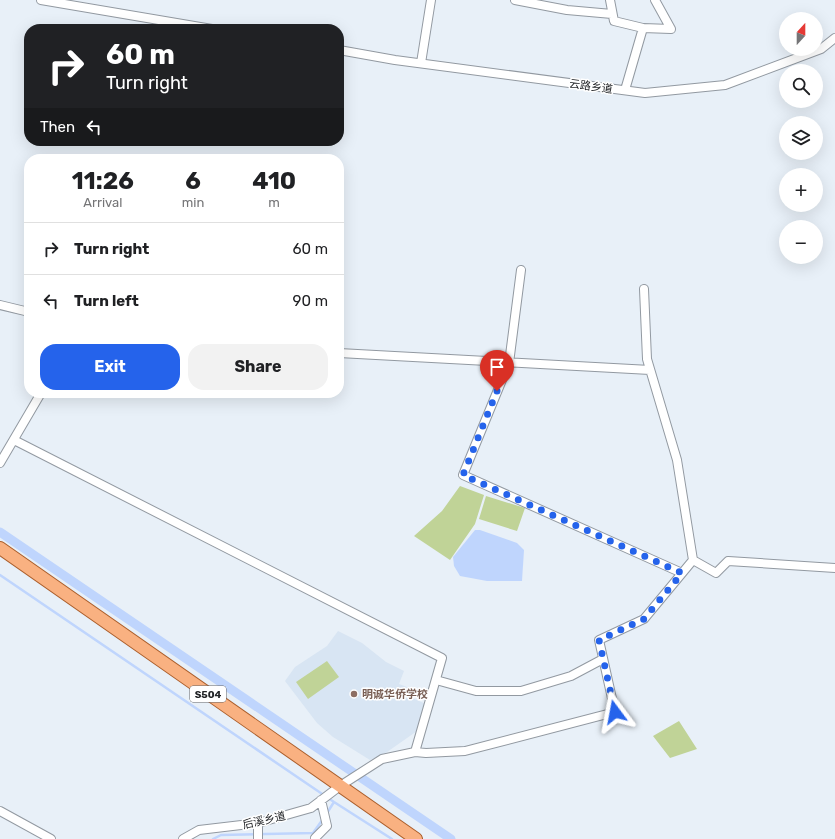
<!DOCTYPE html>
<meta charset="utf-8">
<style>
:root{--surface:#fff;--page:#f2f2f2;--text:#202124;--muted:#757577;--line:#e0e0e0;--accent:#2563eb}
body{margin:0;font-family:Rubik,"Noto Sans SC",sans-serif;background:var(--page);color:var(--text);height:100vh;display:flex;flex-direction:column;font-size:15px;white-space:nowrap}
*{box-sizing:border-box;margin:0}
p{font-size:13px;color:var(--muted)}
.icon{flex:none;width:22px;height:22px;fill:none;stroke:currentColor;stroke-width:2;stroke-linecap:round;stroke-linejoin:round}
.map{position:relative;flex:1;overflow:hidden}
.details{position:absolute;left:24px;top:154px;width:320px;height:244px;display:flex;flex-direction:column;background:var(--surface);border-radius:16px;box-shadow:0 4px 16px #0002}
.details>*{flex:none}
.banner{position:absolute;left:24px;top:24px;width:320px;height:122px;border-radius:16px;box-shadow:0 4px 16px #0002;background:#202124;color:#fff;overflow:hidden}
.needle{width:26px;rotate:21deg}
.fabs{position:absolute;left:779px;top:12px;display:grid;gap:8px}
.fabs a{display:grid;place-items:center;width:44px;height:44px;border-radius:50%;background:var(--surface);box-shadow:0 4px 16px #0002;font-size:20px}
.pin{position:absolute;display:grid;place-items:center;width:34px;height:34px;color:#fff;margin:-41px -17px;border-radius:50% 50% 50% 0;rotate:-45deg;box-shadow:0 0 4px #0007}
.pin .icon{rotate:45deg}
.me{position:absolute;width:44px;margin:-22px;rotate:347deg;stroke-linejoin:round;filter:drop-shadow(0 0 3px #0008)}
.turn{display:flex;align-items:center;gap:14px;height:84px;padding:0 16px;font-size:18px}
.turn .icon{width:52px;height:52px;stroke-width:2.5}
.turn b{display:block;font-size:28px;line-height:34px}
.then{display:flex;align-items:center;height:38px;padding:0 16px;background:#0003;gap:8px;font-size:15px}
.eta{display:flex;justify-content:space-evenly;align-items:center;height:68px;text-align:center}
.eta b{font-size:24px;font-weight:700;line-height:28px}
.cta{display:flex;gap:8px;margin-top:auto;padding:8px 16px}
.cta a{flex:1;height:46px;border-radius:16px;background:var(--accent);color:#fff;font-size:16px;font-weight:700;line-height:46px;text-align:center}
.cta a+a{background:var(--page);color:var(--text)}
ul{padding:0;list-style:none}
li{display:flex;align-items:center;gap:12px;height:52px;padding:0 16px;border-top:1px solid var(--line)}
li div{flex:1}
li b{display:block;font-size:15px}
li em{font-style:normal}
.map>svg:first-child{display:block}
.built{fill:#d8e5f3}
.green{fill:#c0d397}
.water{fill:#bfd5fd}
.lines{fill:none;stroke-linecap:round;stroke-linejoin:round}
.stream{stroke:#bfd5fd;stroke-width:2.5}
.canal{stroke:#bfd5fd;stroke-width:9}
.minor-casing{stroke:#9299a1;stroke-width:10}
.primary-casing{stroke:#ab5e2b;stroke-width:14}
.minor{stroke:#fff;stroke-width:8}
.primary{stroke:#f9b181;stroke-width:12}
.route{stroke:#2563eb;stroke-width:7;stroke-dasharray:0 12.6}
.education-dot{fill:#8d6e63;stroke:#fff;stroke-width:1.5}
.labels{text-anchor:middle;stroke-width:3;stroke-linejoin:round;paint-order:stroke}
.shield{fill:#fff;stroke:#646567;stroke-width:1}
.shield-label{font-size:10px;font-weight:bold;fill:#212326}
.street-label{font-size:11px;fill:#212326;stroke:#fff}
.education-label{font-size:11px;font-weight:bold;fill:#785e54;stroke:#fff;text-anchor:start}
</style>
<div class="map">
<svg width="835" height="839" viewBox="0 0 835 839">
<rect width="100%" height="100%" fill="#e8f0f8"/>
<path class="built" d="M338 631 362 643 386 662 404 671 399 684 415 690 412 698 426 704 417 731 387 752 370 760 333 737 317 723 285 681 295 667 327 646Z"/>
<path class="green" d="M460 486 484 495 475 524 450 560 414 536 442 511Z
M486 496 525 508 517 531 479 519Z
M327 661 339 677 308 699 296 682Z
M679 721 697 749 670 758 653 736Z"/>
<path class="water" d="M475 530H480L517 543 524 550 522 581H487L460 576 454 566 453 557Z"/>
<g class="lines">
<path class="stream" d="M0 575 334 802 392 839
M327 813 334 802
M213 839 221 835 313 833 323 819"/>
<path class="canal" d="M0 532 451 839"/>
<defs>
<path id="minor" d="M41 0 212 29
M515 0 567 10 612 14
M610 0 614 21 643 28
M339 50 395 60 645 93 725 85 821 49 835 38
M421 63 431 0
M625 90 643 28 671 29 655 0
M521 270 509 363 463 475 682 573
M0 305 29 312
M339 353 650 370
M14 440 442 658 415 752
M0 463 41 393
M693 560 716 573 728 561 835 568
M436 680 476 691H521L571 676 603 659
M0 811 51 839
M258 823V839
M183 839 199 830 258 823 311 808 340 786 382 759 415 752 426 753 465 751 615 712 599 640 644 619 693 560 677 460 647 359 644 289
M316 839 315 838 327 826 321 800"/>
<path id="primary" d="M0 548 416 839"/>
</defs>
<use href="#minor" class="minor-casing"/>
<use href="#primary" class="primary-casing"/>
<use href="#minor" class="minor"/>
<use href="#primary" class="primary"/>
</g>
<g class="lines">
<path class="route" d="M497 391 463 475 682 573 644 619 599 640 615 712"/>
</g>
<circle class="education-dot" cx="354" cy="694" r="4"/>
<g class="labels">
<rect class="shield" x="190" y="686" width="36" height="16" rx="3"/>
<g class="shield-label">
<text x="208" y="698">S504</text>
</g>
<g class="street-label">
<text transform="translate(591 86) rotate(8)" y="4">云路乡道</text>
<text transform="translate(264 820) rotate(-13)" y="4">后溪乡道</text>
</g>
<g class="education-label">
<text x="362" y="698">明诚华侨学校</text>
</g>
</g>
</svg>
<div class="fabs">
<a><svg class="needle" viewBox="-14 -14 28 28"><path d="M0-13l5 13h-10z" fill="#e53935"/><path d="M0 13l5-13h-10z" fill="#757577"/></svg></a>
<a><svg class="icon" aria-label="search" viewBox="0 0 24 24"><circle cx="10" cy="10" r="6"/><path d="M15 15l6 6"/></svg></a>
<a><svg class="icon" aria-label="layers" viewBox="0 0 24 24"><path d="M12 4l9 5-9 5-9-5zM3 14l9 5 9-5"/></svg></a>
<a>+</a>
<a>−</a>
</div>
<div class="pin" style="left:497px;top:391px;background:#d93025"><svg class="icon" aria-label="arrive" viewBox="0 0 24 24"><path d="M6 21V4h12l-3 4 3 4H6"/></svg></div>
<svg class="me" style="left:615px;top:712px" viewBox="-20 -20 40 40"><path d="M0-17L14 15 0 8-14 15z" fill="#2563eb" stroke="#fff" stroke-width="4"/></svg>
<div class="banner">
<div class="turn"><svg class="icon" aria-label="right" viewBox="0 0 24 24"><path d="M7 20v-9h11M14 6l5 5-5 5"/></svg><div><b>60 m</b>Turn right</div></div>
<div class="then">Then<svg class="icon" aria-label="left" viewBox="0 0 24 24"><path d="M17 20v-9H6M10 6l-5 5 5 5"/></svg></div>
</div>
<section class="details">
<div class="eta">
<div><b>11:26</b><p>Arrival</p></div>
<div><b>6</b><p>min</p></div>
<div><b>410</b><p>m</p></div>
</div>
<ul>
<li><svg class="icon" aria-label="right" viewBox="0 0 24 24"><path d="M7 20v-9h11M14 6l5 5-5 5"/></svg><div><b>Turn right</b></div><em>60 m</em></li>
<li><svg class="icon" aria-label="left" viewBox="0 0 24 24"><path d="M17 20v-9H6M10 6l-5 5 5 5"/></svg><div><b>Turn left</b></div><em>90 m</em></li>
</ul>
<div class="cta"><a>Exit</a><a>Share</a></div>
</section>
</div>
